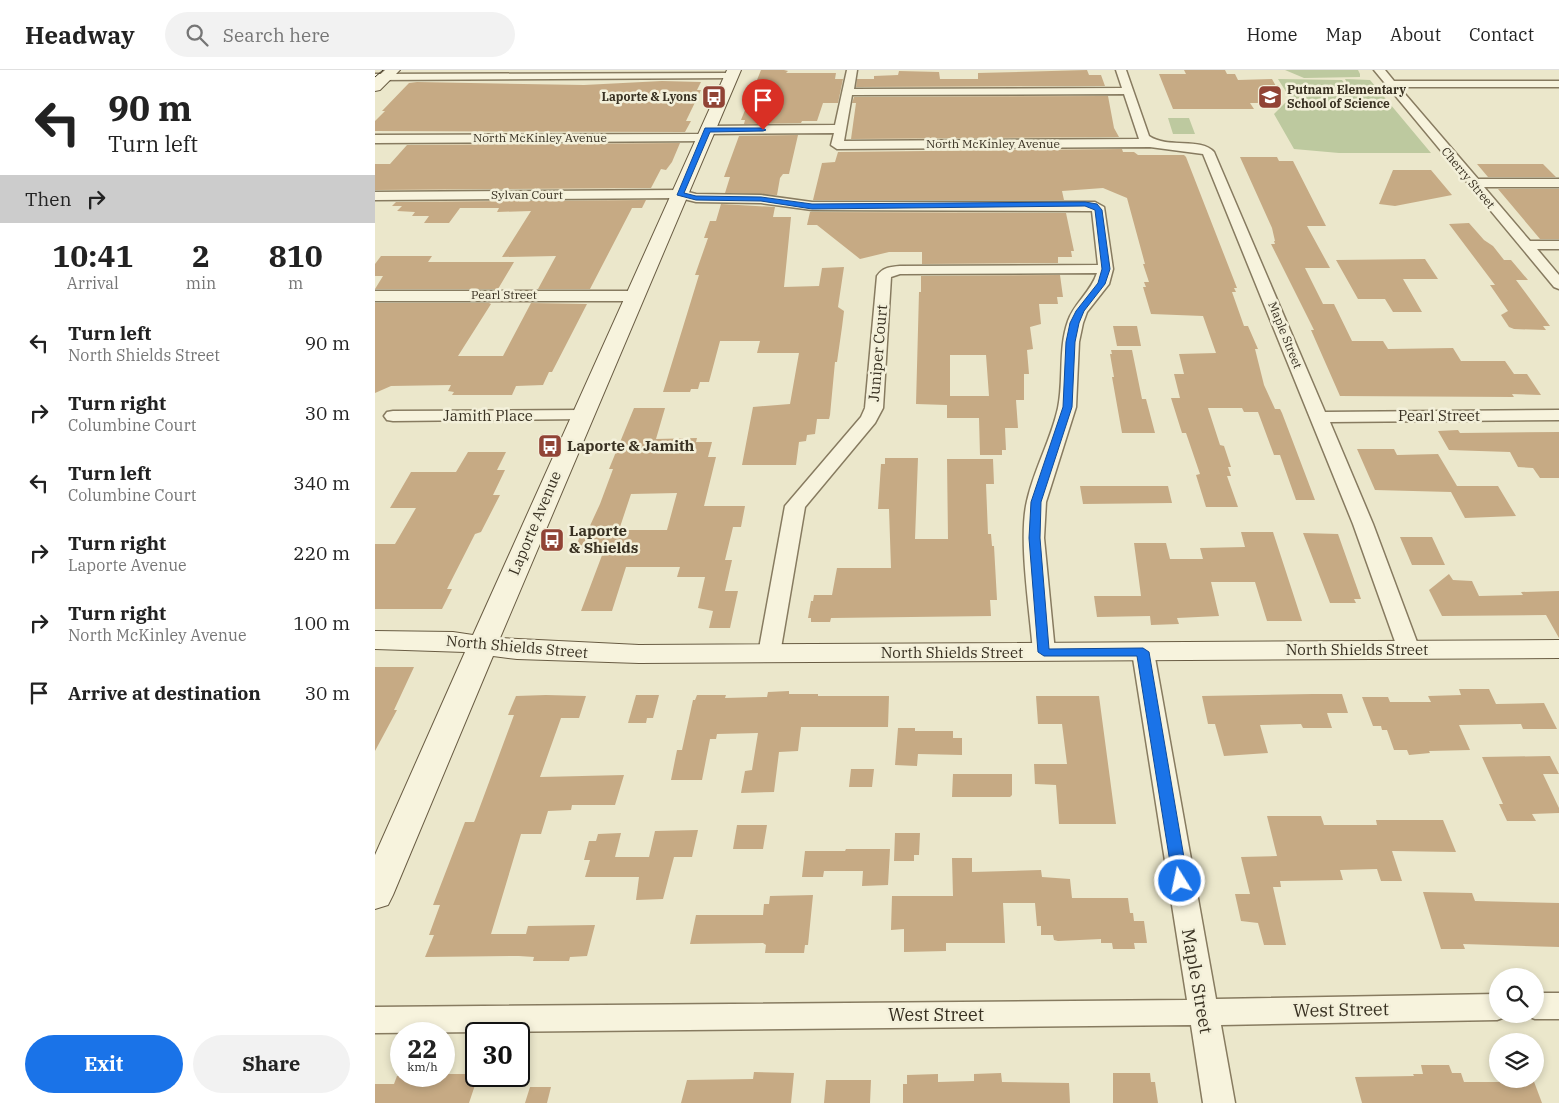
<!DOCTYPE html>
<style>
:root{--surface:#fff;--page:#f2f2f2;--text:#222;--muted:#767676;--line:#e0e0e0;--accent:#1a73e8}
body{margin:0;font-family:"IBM Plex Serif",serif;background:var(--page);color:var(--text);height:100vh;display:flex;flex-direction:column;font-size:19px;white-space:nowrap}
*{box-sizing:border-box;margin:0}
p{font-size:16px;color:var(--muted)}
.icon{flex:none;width:28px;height:28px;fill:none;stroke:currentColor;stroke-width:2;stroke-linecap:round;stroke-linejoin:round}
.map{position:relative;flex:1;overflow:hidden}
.panel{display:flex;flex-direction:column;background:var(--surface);width:375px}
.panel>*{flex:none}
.top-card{background:#fff;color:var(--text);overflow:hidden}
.fabs{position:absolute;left:1114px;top:898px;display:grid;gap:10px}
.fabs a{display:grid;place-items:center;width:55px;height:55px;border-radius:50%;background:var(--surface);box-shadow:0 2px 8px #0003;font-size:25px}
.speed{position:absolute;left:15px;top:952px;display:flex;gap:10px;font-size:25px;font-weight:700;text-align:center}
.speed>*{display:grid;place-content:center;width:65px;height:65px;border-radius:50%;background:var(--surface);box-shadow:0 2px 8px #0003;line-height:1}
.speed small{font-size:12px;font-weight:400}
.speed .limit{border:2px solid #111;border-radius:8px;background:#fff;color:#111}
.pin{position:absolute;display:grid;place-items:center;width:42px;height:42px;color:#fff;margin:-51px -21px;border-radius:50% 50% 50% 0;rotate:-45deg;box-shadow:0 0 5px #0007}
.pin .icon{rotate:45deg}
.me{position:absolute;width:55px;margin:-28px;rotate:350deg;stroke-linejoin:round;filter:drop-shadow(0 0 4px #0008)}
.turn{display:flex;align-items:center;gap:18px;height:105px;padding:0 25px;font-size:22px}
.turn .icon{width:65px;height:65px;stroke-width:2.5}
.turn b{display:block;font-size:35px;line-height:42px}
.then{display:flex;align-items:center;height:48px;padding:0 25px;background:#0003;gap:10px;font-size:19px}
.eta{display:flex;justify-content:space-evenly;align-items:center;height:85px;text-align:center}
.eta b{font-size:30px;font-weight:800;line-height:35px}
.button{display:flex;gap:10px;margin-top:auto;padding:10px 25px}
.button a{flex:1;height:58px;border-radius:30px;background:var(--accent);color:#fff;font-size:20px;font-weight:800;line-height:58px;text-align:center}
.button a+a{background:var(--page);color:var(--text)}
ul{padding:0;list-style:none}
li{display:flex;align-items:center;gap:15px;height:70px;padding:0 25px}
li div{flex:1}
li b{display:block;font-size:19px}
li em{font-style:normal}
header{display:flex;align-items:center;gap:30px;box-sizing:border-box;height:70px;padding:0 25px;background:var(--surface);border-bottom:1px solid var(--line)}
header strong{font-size:24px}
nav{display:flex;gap:28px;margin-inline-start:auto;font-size:18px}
.search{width:350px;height:45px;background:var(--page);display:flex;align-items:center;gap:12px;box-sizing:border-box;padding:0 18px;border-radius:28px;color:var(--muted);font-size:19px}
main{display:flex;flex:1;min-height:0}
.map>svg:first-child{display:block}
.green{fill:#bdc99f}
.building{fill:#c6aa84;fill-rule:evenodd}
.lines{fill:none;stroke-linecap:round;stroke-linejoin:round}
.street-casing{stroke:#877b60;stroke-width:3}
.secondary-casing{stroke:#695c43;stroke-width:2}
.street{fill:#f7f3dd;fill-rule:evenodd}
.secondary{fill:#f7f3dd;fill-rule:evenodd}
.tram{stroke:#393122;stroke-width:1}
.route{fill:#1a73e8;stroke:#114b97}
.labels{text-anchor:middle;stroke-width:5;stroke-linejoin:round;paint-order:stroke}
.far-poi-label{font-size:12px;font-weight:bold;fill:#393122;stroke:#f3f0da;text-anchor:start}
.far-street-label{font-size:12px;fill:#393122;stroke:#f3f0da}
.street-label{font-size:15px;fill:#393122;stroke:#f3f0da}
.poi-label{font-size:15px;font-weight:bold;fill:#393122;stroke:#f3f0da;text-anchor:start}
.near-street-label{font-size:18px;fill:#393122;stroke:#f3f0da}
</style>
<header>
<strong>Headway</strong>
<div class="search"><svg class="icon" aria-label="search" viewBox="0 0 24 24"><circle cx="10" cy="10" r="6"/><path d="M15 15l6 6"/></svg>Search here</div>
<nav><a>Home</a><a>Map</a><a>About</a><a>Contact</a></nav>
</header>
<main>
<section class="panel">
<div class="top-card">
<div class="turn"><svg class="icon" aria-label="left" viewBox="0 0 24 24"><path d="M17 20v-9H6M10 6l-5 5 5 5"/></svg><div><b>90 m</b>Turn left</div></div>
<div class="then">Then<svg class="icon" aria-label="right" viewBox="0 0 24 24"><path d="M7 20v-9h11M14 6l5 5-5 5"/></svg></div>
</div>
<div class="eta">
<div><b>10:41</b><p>Arrival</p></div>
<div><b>2</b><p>min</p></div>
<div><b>810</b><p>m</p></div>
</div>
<ul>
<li><svg class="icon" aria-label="left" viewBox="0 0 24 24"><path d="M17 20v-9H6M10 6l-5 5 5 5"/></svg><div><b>Turn left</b><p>North Shields Street</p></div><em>90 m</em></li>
<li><svg class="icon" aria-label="right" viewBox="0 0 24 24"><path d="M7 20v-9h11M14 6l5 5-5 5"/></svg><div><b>Turn right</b><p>Columbine Court</p></div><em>30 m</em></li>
<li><svg class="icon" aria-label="left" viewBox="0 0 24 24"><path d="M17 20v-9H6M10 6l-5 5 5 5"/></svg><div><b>Turn left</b><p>Columbine Court</p></div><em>340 m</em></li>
<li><svg class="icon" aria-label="right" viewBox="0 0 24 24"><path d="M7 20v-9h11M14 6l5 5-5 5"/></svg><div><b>Turn right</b><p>Laporte Avenue</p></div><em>220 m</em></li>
<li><svg class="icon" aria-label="right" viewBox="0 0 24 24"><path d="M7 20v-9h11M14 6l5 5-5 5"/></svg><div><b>Turn right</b><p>North McKinley Avenue</p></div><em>100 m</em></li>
<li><svg class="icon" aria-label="arrive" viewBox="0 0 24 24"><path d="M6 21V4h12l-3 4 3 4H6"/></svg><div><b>Arrive at destination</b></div><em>30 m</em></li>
</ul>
<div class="button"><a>Exit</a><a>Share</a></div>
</section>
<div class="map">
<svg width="1184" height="1033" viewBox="0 0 1184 1033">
<rect width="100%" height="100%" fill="#ebe7cb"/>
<path class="green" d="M910 0H983L985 4V7L929 8Z
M903 9 967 10 979 26 970 9 995 10 1056 83H964L919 79 899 44 915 28Z
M793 48H814L820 64H798Z"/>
<path class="building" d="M386 0H409L413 1 411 3H461L460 9H468L463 33H448L442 51H427L426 53 369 54 370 50H366Z
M712 0 714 5H726L730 16 481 17 482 9H499V6L523 5 524 1 564 2 565 9H603V3Z
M809 0H850L852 4H860L863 10 897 9 907 27H901L902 30 900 33H875L879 39H798L784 4H811Z
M287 11 326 12 322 20H326L311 51H316L310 62 0 61V51L10 41H7L34 13 42 12 209 15Z
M733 26 739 58 744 67 476 69 481 33H477L479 27Z
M423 65 414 104H408L405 108 402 125 350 123 355 107H349L364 66Z
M305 73 297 92 291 100 286 99 276 118 0 120V94H15L32 75Z
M747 79 748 82H759L763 85H809L811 87 862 218H859L861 222H857L869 256H873L883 279H880L889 315 900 339H905L907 343 940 430H921L905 385H899L883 342H869L867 338H833L845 375 849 376 856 397H853L856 406H852L863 437H831L821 405 825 404 811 363H807L796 328H805L799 304H809L804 284 841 283 828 246 776 244 768 217H771L769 212H774L768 194H770L752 128 728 118 687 121 689 130H438L447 93 460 92 463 82Z
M865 87H902L904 91H918L951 156H932L955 198H930L948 234H959L977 271H1008L1013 279 1078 278 1086 291H1130L1139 304H1152L1166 325 1137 324 1139 327 965 326 936 260H939L896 174H900L899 171H900L897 158Z
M1102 94H1168L1181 107H1113Z
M1018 100H1056L1077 125 1020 136 1004 134Z
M1123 119H1184V169H1165Z
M271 130 267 138H257L215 219H163L181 186 127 187 156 141 122 142 124 138H85L74 153H49L54 146H37L40 142 22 141 27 136H17L21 132Z
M346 134 400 137 398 147H416L409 217 444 216 447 198 469 197 463 237 469 241 467 257 462 292H460L455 345 454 349H442L440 364 432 365 431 371 424 372 421 395H367L378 337 415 334 424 283H382L385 271H345L334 312H325L323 319H316L315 322H288L324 205H320L333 168H329L335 151H341Z
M435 142 691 143 699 181H696L697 187H683V193L547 194V182H514L485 189 442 155H432Z
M1094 153 1109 170 1118 176 1129 190H1136L1153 210H1141L1175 256H1168L1171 260 1139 259 1134 257 1126 245 1133 241 1115 215H1120L1074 154Z
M6 186H57L53 192H139L123 219H0L8 206H0V194Z
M1050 189 1063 209H1028L1047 242H1018L1010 229H983L961 190Z
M685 205 688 227H682L683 234H664L666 254 655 257 658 279 652 280 654 304H649V330H641L643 358H630L631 380H627V385H605L604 348H572V335L541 334 544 222H546V206ZM575 285H611L614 326H575Z
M0 233H114L116 234 83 286H128L156 233 212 234 177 302H174L168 315 141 316 137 325H77L79 322 73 321 76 315 16 316 0 323Z
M738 256H762L766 276H742Z
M736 280H757L767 329H771L780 363H747L737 307H739L735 284H737Z
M259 338H290L281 369 322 368 321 372H337L333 387H341L329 436H370L366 457H358L350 490H357L350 521H363L355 558H334L338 541 323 538 330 507H302L305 497H251L237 541H206L229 480H200L207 460H213L225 434 238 399H234ZM302 423 292 460H244L256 424Z
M1083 360 1085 363 1184 362V408H1165L1158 398 1143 397 1135 382 1074 380 1063 361Z
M982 379H1019L1022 385 1063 384 1082 416H1123L1141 446 1090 448 1076 422 1000 420Z
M93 382H131L122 400H130L118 425H125L106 462 100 464 72 519H77L67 539H0V474H20L41 438H15L36 402H81Z
M510 388H543L540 469H573L572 389H618L619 414H611L613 464H616L617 476H619L622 530H615L616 546 456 548 455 552H436V548H433L436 531H438L439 525H457L462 498H516L514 439H503L506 394H510Z
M705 416H793L797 433 708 434Z
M866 462H898L927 551H892L880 512H836L844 546 802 548 804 554 776 555 775 546 722 547 719 526H766L759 473H791L795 489H828L825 478 870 477Z
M928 463 963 464 986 529H979L981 533H955Z
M1025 467H1057L1070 495H1037Z
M1074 504 1078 510 1097 511 1104 526 1148 525 1146 522 1184 521V568L1171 545 1067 546 1054 520Z
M0 597H39L19 640H22L0 681Z
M1084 619H1114L1121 634 1169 633 1182 659H1148L1146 654 1084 655 1095 680 1054 681 1055 683 1034 685 1032 680H1019L1012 660H1007L1006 656H998L987 627H1013L1015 632H1056L1053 626 1086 625Z
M414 621V624H443V626H514L513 657H426L423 681 404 682 399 722 366 723 370 701 377 700 383 663 342 664 341 669H335L327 710H296L302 680H307L318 630H320L322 625H351L350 628 392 627 393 622Z
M938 624H967L973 643H952L957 658H928L926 654 885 655 893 683 849 686 840 654H833L827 626Z
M171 625 211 626 204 648H186L165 707 249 705 240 735H197L196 740 173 741 166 764H146L116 864H151L153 856 220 855 212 886 195 887 194 891H158L159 887 144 886 50 887 59 865H54L65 835H58L90 752H99L100 750 139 645H133L141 626Z
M261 625H284L278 648H272L271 653H253Z
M661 626H724L741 754H684L681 715 660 714 659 694H692L687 654H663Z
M523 658H540V661H578V668H587V685L543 684 542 696 520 695Z
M1175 686 1184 704H1168L1184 738V743L1157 744 1161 751H1132L1124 734H1128L1107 687Z
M476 699H499L497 717H474Z
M578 704H637V725L635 727H577Z
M892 746H946L949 755H1002L1001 750H1068L1081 782 1017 781 1027 811H1006L1002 799 965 800 968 810 905 811 906 817H898L911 875H889L883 853 866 851 860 824H875L866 787 902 786Z
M362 755H392L388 779H358Z
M323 760 317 787H299L288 829 261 830 264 807H210L215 790H209L214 771H221L223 764 246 763 240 787H274L280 761Z
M520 763H545L544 785H539V791H519Z
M471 779H515L513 815 487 816 488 801H449L448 807H427L430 781H470Z
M577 788H597V802L666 800 667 807 695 809 697 828H753L755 843H758L759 851H769L772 873H759L760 879H738L737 873H726V869L683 871 679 870 678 865H666V856H662L660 833H628L630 873H571V881L529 882V859L516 860 517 826H578Z
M1048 822 1097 823 1100 831 1184 833V877L1088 874 1090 879H1066Z
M438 825 433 875H430L429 883H390L391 875 388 873 315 874 321 845H388L389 834H394L395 826Z
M1046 995H1074L1077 1003H1086L1089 1012H1125L1124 1009H1158L1167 1033H987L980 1007 1039 1006 1038 1004H1048Z
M379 1002 419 1003 416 1033H306L312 1010 378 1009Z
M626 1003 627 1012 694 1013 695 1033H528V1014H532V1005L563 1004V1012L599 1011V1004Z
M738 1003H775L776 1012H780L783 1033H738Z
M72 1004H101L103 1006 94 1033H0V1014H19L22 1006H72Z
M451 1010H496L495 1033H449Z
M155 1017H176L172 1033H150Z"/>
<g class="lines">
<defs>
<path id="street" d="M472 0H482L479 19 747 18 741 0H751L774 66C793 79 826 67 839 82L950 342 1184 340V350L955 352 998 454 1045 580 1042 585 1034 587 1026 585 1023 580 978 454 828 84 775 77 462 79 456 75 459 63 332 64 326 60 332 56 460 55ZM749 24 764 69 469 71 477 25Z
M999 0H1010L1019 11H1184V17H1024L1103 109H1184V117H1109L1155 171H1184V179H1162L1184 205V219L1179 217Z
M356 3 361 6 360 8 0 10V4Z
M329 64 335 68 333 71 0 73V65Z
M305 120 321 124 386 125 437 132H720L729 137 738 199 734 214 712 242 708 253 704 272 701 337 671 432 669 468 680 582 677 587 669 589 661 587 658 582C655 541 643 469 652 431 659 399 676 370 683 338 689 310 683 279 693 251 699 233 716 222 722 203L525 204 516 207 508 338 500 353 430 437 405 584 402 589 394 591 386 589 383 584 410 436 486 347 490 338 502 206C508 197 515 197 525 196L723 195 717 141 437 140 386 133 321 132 305 128 0 130V122Z
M0 221H259L267 226 259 231H0Z
M208 340 214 341 217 345 214 349 18 351 12 350 9 346 12 342 18 341Z
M768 575 776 577 779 582 841 929 1122 924V944H1134L1133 946 1122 950 846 955 860 1033H828L816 955 0 963V937L812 930 757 582 760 577Z
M1160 923H1184V949H1160L1149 945 1160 944Z"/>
<path id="secondary" d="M10 0H25L5 20 0 21V9Z
M352 0H366L125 568 264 575 1184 570V588L264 593 142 589 118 586 18 825 13 835 0 839V785L90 582 0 579V561L78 562 98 565Z"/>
</defs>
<use href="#street" class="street-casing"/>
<use href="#secondary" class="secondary-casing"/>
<use href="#street" class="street"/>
<use href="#secondary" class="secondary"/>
<path class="tram" d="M0 7 8 0"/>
</g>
<path class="route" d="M330 58H388L391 60 388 61 335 62 309 123 321 126 386 127 437 134 710 132 722 134 727 140 735 199 730 214 709 241 704 253 700 272 697 337 666 432 665 468 674 579 768 578 774 582 813 811 810 815H800L798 811 762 586H669L663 582 654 468 656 432 688 337 691 272 695 253 701 241 723 213 727 199 720 140 710 136 437 139 386 131 321 130 302 125Z"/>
<defs>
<symbol id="bus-square" viewBox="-11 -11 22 22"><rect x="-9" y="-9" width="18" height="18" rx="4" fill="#914335" stroke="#f3f0da"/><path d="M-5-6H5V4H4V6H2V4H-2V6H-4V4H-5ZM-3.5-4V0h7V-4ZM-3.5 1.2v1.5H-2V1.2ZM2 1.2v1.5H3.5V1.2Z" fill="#fff"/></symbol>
<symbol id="school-square" viewBox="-11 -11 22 22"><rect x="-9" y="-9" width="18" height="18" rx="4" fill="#914335" stroke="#f3f0da"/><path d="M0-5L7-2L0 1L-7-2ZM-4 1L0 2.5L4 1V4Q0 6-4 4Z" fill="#fff"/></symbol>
</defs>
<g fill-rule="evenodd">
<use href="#bus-square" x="325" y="13" width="28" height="28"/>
<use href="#school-square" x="881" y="13" width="28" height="28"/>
<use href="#bus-square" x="161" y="362" width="28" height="28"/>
<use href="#bus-square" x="163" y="456" width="28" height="28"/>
</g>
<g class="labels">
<g class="far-poi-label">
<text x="912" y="24">Putnam Elementary<tspan x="912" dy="14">School of Science</tspan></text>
<text x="322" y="31" text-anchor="end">Laporte &amp; Lyons</text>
</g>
<g class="far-street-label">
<text x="165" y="72">North McKinley Avenue</text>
<text x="618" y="78">North McKinley Avenue</text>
<text transform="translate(1093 108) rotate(50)" y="4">Cherry Street</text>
<text x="152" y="129">Sylvan Court</text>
<text x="129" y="229">Pearl Street</text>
<text transform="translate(910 265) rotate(68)" y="4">Maple Street</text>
</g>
<g class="street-label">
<text transform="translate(503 283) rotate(-85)" y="5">Juniper Court</text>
<text x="113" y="351">Jamith Place</text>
<text x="1064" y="351">Pearl Street</text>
<text transform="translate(160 453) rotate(-67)" y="5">Laporte Avenue</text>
<text transform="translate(142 577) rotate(5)" y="5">North Shields Street</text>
<text x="982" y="585">North Shields Street</text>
<text x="577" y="588">North Shields Street</text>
</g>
<g class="poi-label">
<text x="192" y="381">Laporte &amp; Jamith</text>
<text x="194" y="466">Laporte<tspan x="194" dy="17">&amp; Shields</tspan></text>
</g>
<g class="near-street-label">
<text transform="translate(822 911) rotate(80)" y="6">Maple Street</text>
<text transform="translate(966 940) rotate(-1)" y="6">West Street</text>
<text x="561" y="951">West Street</text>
</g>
</g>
</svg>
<div class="fabs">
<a><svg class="icon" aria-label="search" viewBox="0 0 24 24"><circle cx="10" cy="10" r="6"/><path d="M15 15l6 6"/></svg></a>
<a><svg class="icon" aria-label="layers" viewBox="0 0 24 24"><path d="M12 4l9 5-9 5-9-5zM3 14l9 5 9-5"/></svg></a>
</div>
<div class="speed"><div>22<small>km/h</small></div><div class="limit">30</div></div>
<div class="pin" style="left:388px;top:60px;background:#d93025"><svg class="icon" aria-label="arrive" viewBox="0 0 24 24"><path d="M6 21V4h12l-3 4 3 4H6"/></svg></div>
<svg class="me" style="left:805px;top:811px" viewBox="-20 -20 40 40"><circle r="17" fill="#1a73e8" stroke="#fff" stroke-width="3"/><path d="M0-11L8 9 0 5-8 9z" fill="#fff"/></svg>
</div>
</main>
